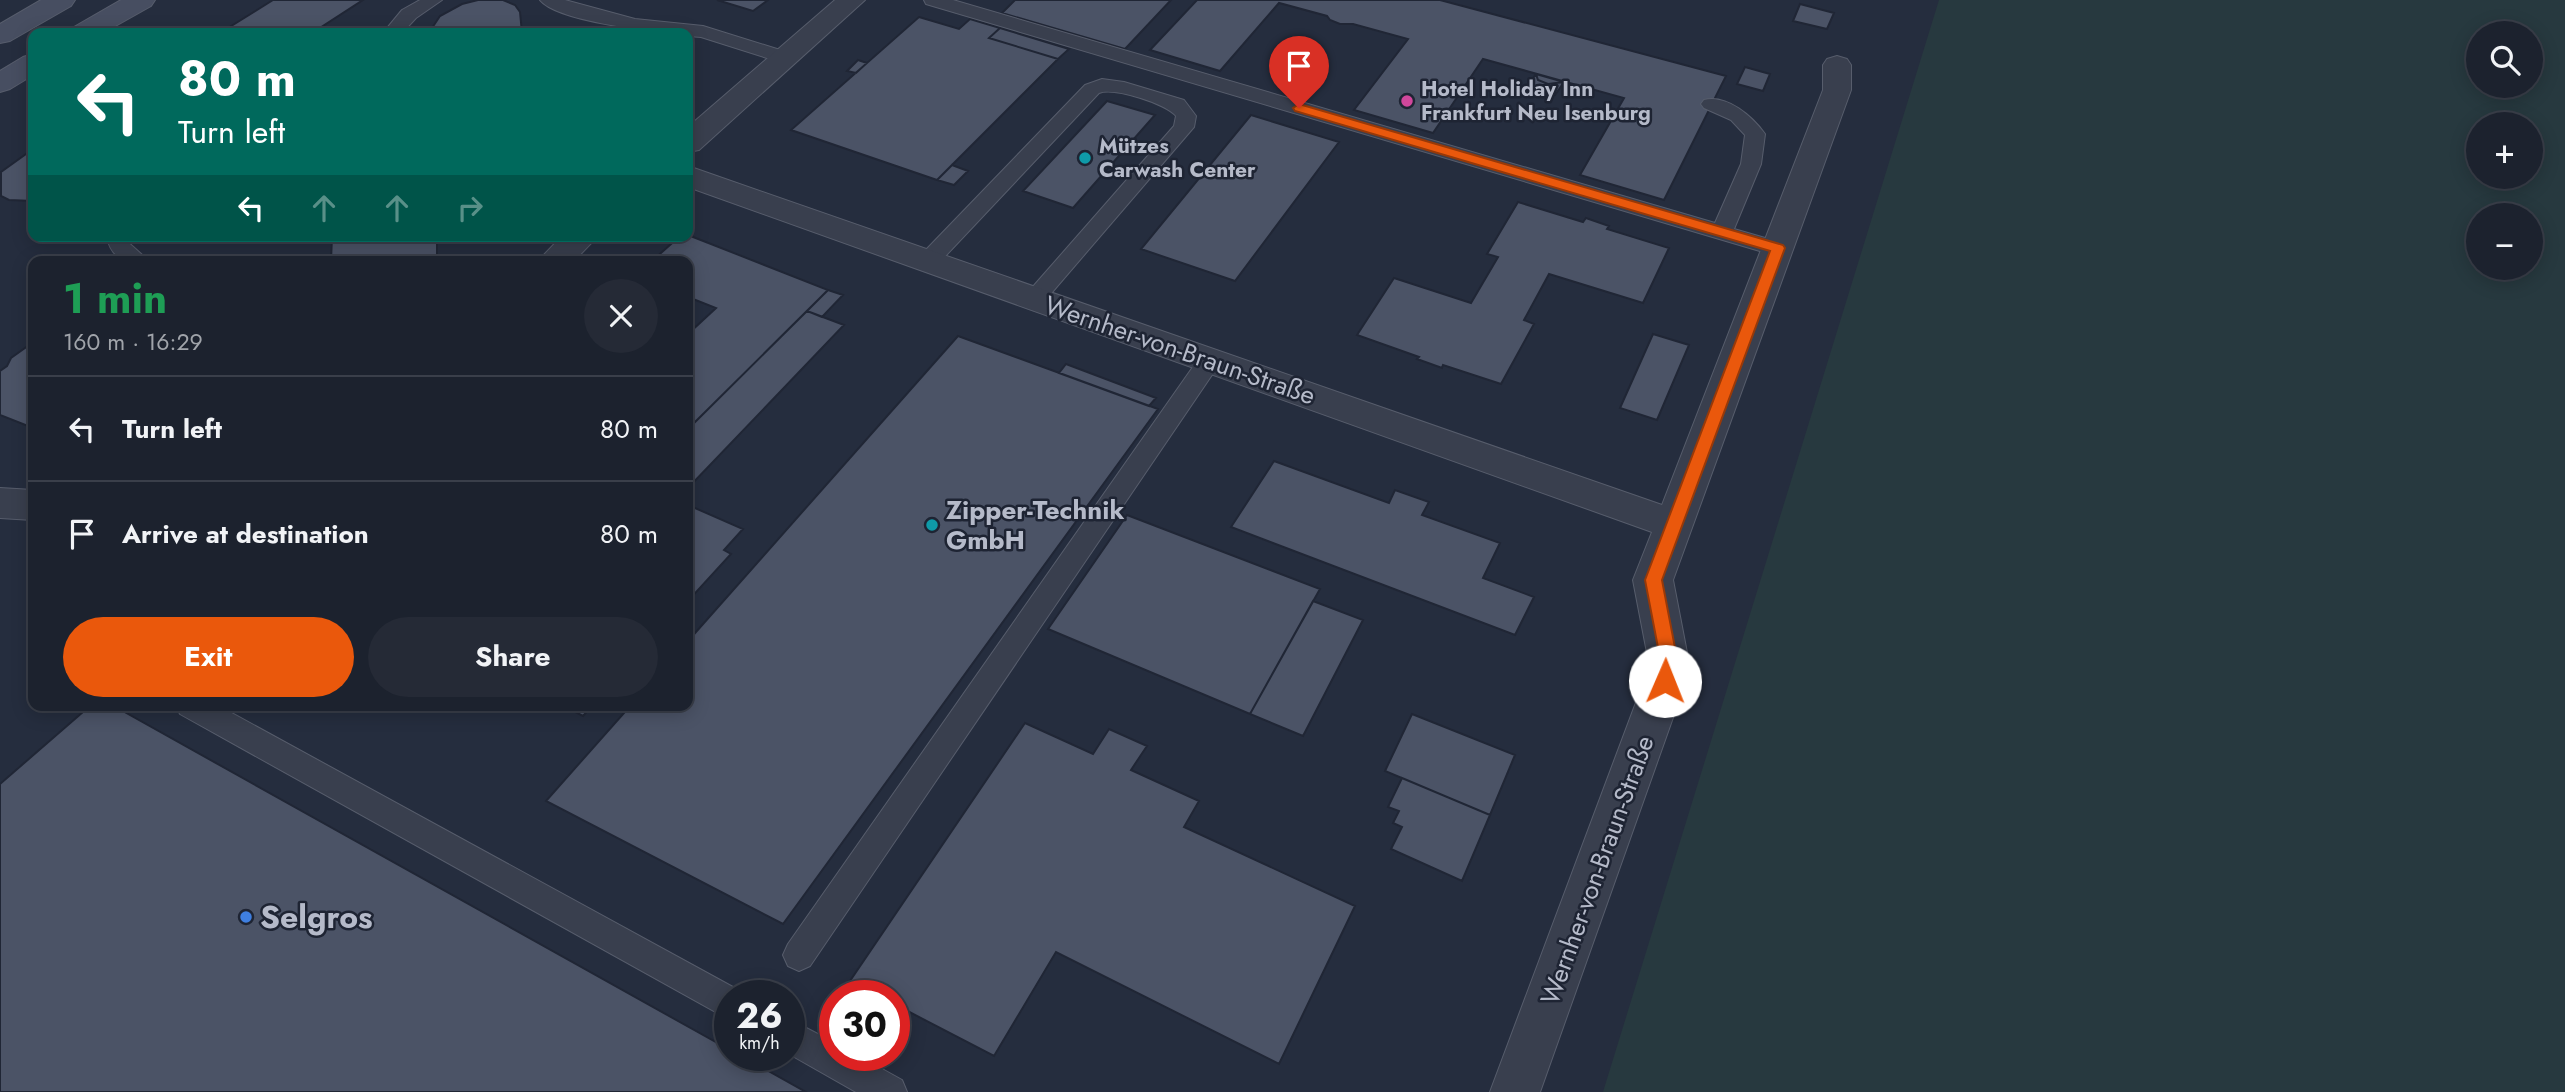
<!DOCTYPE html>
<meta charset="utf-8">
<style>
:root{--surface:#1c222e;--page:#252a36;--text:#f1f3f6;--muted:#a0a4aa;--line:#3a3f4a;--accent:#ea580c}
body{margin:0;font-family:Jost,sans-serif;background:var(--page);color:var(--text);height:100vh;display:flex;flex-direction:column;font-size:26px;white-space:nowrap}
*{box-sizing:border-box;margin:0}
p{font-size:23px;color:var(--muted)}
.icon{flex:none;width:38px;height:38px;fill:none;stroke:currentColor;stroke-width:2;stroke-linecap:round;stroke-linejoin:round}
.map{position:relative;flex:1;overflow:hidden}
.panel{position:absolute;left:28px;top:256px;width:665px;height:455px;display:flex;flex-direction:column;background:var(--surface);border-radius:14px;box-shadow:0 4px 18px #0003,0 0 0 2px var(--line)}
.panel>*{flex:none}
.hud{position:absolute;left:28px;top:28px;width:665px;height:214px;border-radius:14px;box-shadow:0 4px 18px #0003,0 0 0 2px var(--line);background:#00695c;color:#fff;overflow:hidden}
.controls{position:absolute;left:2466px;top:21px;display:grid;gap:14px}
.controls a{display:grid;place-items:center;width:77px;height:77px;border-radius:50%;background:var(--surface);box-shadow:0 4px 18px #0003,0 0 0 2px var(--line);font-size:35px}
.speed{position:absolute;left:714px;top:980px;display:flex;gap:14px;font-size:35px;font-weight:700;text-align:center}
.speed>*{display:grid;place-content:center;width:91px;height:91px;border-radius:50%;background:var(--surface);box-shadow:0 4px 18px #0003,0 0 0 2px var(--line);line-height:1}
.speed small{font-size:18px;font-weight:400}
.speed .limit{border:10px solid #d22;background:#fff;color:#111}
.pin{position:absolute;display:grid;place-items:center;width:60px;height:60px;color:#fff;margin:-72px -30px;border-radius:50% 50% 50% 0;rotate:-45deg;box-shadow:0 0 7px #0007}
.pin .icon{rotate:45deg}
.me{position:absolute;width:77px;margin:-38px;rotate:1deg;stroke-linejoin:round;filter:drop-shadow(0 0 5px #0008)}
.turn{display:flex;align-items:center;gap:24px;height:147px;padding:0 35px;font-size:32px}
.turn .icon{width:91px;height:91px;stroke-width:2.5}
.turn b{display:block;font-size:49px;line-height:60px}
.lanes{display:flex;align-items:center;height:66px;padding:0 35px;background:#0003;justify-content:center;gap:35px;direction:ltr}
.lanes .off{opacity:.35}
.round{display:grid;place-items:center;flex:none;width:74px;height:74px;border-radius:37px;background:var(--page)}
.headline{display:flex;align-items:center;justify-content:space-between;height:119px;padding:0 35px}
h1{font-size:42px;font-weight:700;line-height:52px;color:#1e9e55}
.button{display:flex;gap:14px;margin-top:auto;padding:14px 35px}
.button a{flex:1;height:80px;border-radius:42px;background:var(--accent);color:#fff;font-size:28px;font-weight:700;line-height:80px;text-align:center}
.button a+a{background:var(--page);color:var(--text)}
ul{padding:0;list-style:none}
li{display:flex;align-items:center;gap:21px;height:105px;padding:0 35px;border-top:2px solid var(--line)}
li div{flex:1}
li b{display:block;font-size:26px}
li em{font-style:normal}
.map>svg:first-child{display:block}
.green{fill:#27393f;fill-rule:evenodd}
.building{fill:#4b5366;stroke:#202635;stroke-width:2}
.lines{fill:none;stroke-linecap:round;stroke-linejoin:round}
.lane-casing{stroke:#575d6c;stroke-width:2}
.street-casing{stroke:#575d6c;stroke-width:2}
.secondary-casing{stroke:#575d6c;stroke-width:2}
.lane{fill:#393f4e;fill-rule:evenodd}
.street{fill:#393f4e;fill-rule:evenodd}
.secondary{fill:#474e61;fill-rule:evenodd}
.route{fill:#ea580c;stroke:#983908;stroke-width:2}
.hotel-dot{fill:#d1479c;stroke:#1e2433;stroke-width:2.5}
.culture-dot{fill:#0f9aa8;stroke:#1e2433;stroke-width:2.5}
.shop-dot{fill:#3f7fe0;stroke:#1e2433;stroke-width:2.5}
.labels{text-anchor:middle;stroke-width:5;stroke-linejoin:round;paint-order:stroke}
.far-poi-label{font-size:21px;font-weight:bold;fill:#b5bac9;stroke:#1e2433;text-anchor:start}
.street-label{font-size:26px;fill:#b5bac9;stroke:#1e2433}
.poi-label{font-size:26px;font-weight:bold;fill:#b5bac9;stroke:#1e2433;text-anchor:start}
.near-poi-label{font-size:32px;font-weight:bold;fill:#b5bac9;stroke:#1e2433;text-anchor:start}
</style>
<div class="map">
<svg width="2565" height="1092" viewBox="0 0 2565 1092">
<rect width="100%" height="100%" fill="#252d3e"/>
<path class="green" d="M1939 0H2565V1092H1603ZM2478 33H2530V86H2478ZM2478 124H2530V177H2478ZM2478 215H2530V268H2478Z"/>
<path class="building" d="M273 0H363L312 33H220Z
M478 0H503L515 5 520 12 522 33H432V28L440 16 462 4Z
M717 0H768L753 11Z
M1015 0H1171L1125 49 1002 13Z
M1197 0H1440L1726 76 1664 200 1580 175 1624 98 1483 59 1433 133 1354 110 1408 39 1353 24H1340L1330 20 1327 16 1279 3 1220 71 1150 50Z
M1800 4 1834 13 1827 29 1793 21Z
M919 17 959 29 970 19 1000 28 989 38 1058 59 937 180 791 130Z
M1000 28 1069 49 1058 59 989 38Z
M858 60 867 63 856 73 847 71Z
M1745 67 1770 74 1763 91 1737 84Z
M1536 74 1564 82 1555 95 1527 87Z
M1536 74 1564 82 1548 84 1538 80Z
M1107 101 1155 115 1073 208 1023 191Z
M1251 115 1339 142 1235 281 1141 249Z
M33 149V201L9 200 1 196V172Z
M952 165 968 171 954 185 937 180Z
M1518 202 1583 222 1586 218 1609 226 1607 229 1669 248 1643 303 1549 274 1524 320 1534 324 1501 384 1443 365 1442 368 1417 359 1419 357 1357 335 1394 278 1471 303 1498 257 1487 254Z
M688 235 828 290 688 429V334L716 308 688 297V261H652L680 236Z
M165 236H228L185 243 173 241Z
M332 236H437V261H331Z
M828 290 843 295 822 317 807 311Z
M807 311 844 325 688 488V429Z
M1653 334 1689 345 1657 420 1620 408Z
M958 336 1158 409 783 924 546 801 631 705H688V641Z
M32 343H33V428L0 415V371L7 366 11 358Z
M1066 364 1156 398 1149 406 1059 373Z
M1274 461 1389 503 1395 490 1429 502 1422 515 1500 543 1483 578 1534 597 1515 635 1231 527Z
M688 505 743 529 724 550 731 554 688 601Z
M1127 515 1320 589 1250 714 1048 629Z
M1313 601 1363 620 1303 736 1250 714Z
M91 705H112L730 1050V1055H740L806 1092H0V784Z
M562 705H593L583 716Z
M1412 714 1515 755 1490 815 1385 771Z
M1025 723 1093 754 1109 729 1147 746 1131 770 1199 801 1184 827 1355 906 1279 1064 1056 952 994 1056 894 1004V996H878L850 981Z
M1402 778 1490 815 1462 881 1391 849 1402 827 1393 823 1399 811 1388 807Z"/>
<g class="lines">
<defs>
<path id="lane" d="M420 0H442L416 18 402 33H383L402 10Z
M540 0H565L635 19 703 26 793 54 796 58 786 64 701 37 688 36V33C658 33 558 22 540 0Z
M924 0H953L1715 223 1741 164 1745 135 1731 120 1704 108 1701 104 1704 100C1727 94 1753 117 1765 134L1761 164 1734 229 1786 244 1789 249 1786 254 1778 256 1770 254 926 4Z
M1102 79 1124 82 1184 100 1196 116 1194 127 1042 304 1034 306 1026 304 1023 298 1174 126 1176 116C1167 104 1114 87 1099 93L936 266 928 268 920 266 917 261 920 256 1085 85Z
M107 236H129L130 244 149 261C127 261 111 261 107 236Z
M1210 352 1218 354 1222 360 1218 366 810 966 799 971 788 966 783 955 788 944 1202 354Z
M176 705H217L742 992 743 996H730V1020L180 714Z
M789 1019 835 1043V1055H857L902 1080 907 1092H856L789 1054Z"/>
<path id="street" d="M835 0H865L699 150 688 152V127Z
M1837 56 1847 59 1851 65V90L1673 580 1688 658 1686 681 1540 1092H1490L1644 681 1648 658 1633 580 1652 532 688 187V166L1662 505 1823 90V65L1827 59Z
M562 236H598L574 261H538Z
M0 488 33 490V520L0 518Z"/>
<path id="secondary" d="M41 0H75L71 6 10 41 0 43V24Z
M121 0H155L151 6 103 33H70L74 27Z
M33 54V75L10 89 0 92V71L23 57Z"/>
</defs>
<use href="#lane" class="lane-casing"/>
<use href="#street" class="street-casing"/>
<use href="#secondary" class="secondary-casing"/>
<use href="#lane" class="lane"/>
<use href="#street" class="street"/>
<use href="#secondary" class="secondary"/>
</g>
<path class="route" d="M1299 104 1783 245 1785 248 1662 580 1677 658 1671 686 1665 688 1659 686 1656 681 1660 658 1645 580 1770 251 1295 111 1293 108Z"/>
<circle class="hotel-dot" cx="1407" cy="101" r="7"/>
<g class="culture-dot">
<circle cx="1085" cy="158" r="7"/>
<circle cx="932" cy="525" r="7"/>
</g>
<circle class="shop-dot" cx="246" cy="917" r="7"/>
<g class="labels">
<g class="far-poi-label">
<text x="1421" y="96">Hotel Holiday Inn<tspan x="1421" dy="24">Frankfurt Neu Isenburg</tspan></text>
<text x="1099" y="153">Mützes<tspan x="1099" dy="24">Carwash Center</tspan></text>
</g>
<g class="street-label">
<text transform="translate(1180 350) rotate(19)" y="9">Wernher-von-Braun-Straße</text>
<text transform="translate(1597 870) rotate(-70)" y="9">Wernher-von-Braun-Straße</text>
</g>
<g class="poi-label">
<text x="946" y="519">Zipper-Technik<tspan x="946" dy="30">GmbH</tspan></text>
</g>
<g class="near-poi-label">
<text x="260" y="928">Selgros</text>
</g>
</g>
</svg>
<div class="controls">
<a><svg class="icon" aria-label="search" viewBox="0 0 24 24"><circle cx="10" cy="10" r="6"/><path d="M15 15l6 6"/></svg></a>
<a>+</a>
<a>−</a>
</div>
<div class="speed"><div>26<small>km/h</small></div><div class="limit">30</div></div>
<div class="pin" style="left:1299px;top:108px;background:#d93025"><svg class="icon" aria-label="arrive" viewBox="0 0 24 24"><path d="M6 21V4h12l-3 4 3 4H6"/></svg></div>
<svg class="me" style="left:1665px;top:681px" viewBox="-20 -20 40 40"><circle r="19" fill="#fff"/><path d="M0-13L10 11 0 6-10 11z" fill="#ea580c"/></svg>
<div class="hud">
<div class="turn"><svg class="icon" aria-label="left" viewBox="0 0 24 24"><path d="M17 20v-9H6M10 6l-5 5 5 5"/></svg><div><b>80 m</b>Turn left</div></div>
<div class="lanes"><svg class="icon" aria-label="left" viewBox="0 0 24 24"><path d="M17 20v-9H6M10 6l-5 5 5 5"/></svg><svg class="icon off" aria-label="ahead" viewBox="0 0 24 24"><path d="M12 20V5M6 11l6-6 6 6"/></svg><svg class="icon off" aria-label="ahead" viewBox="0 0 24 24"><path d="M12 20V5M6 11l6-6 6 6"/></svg><svg class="icon off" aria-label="right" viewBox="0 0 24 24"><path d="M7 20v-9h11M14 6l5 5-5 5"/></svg></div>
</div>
<section class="panel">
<div class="headline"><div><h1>1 min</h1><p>160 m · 16:29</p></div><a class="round"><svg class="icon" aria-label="close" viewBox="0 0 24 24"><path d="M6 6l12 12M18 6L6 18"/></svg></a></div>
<ul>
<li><svg class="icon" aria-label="left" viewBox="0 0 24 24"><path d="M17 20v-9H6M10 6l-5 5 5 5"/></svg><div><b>Turn left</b></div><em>80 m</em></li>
<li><svg class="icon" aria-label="arrive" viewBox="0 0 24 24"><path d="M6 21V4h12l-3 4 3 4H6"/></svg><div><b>Arrive at destination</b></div><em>80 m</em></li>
</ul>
<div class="button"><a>Exit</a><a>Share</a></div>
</section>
</div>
